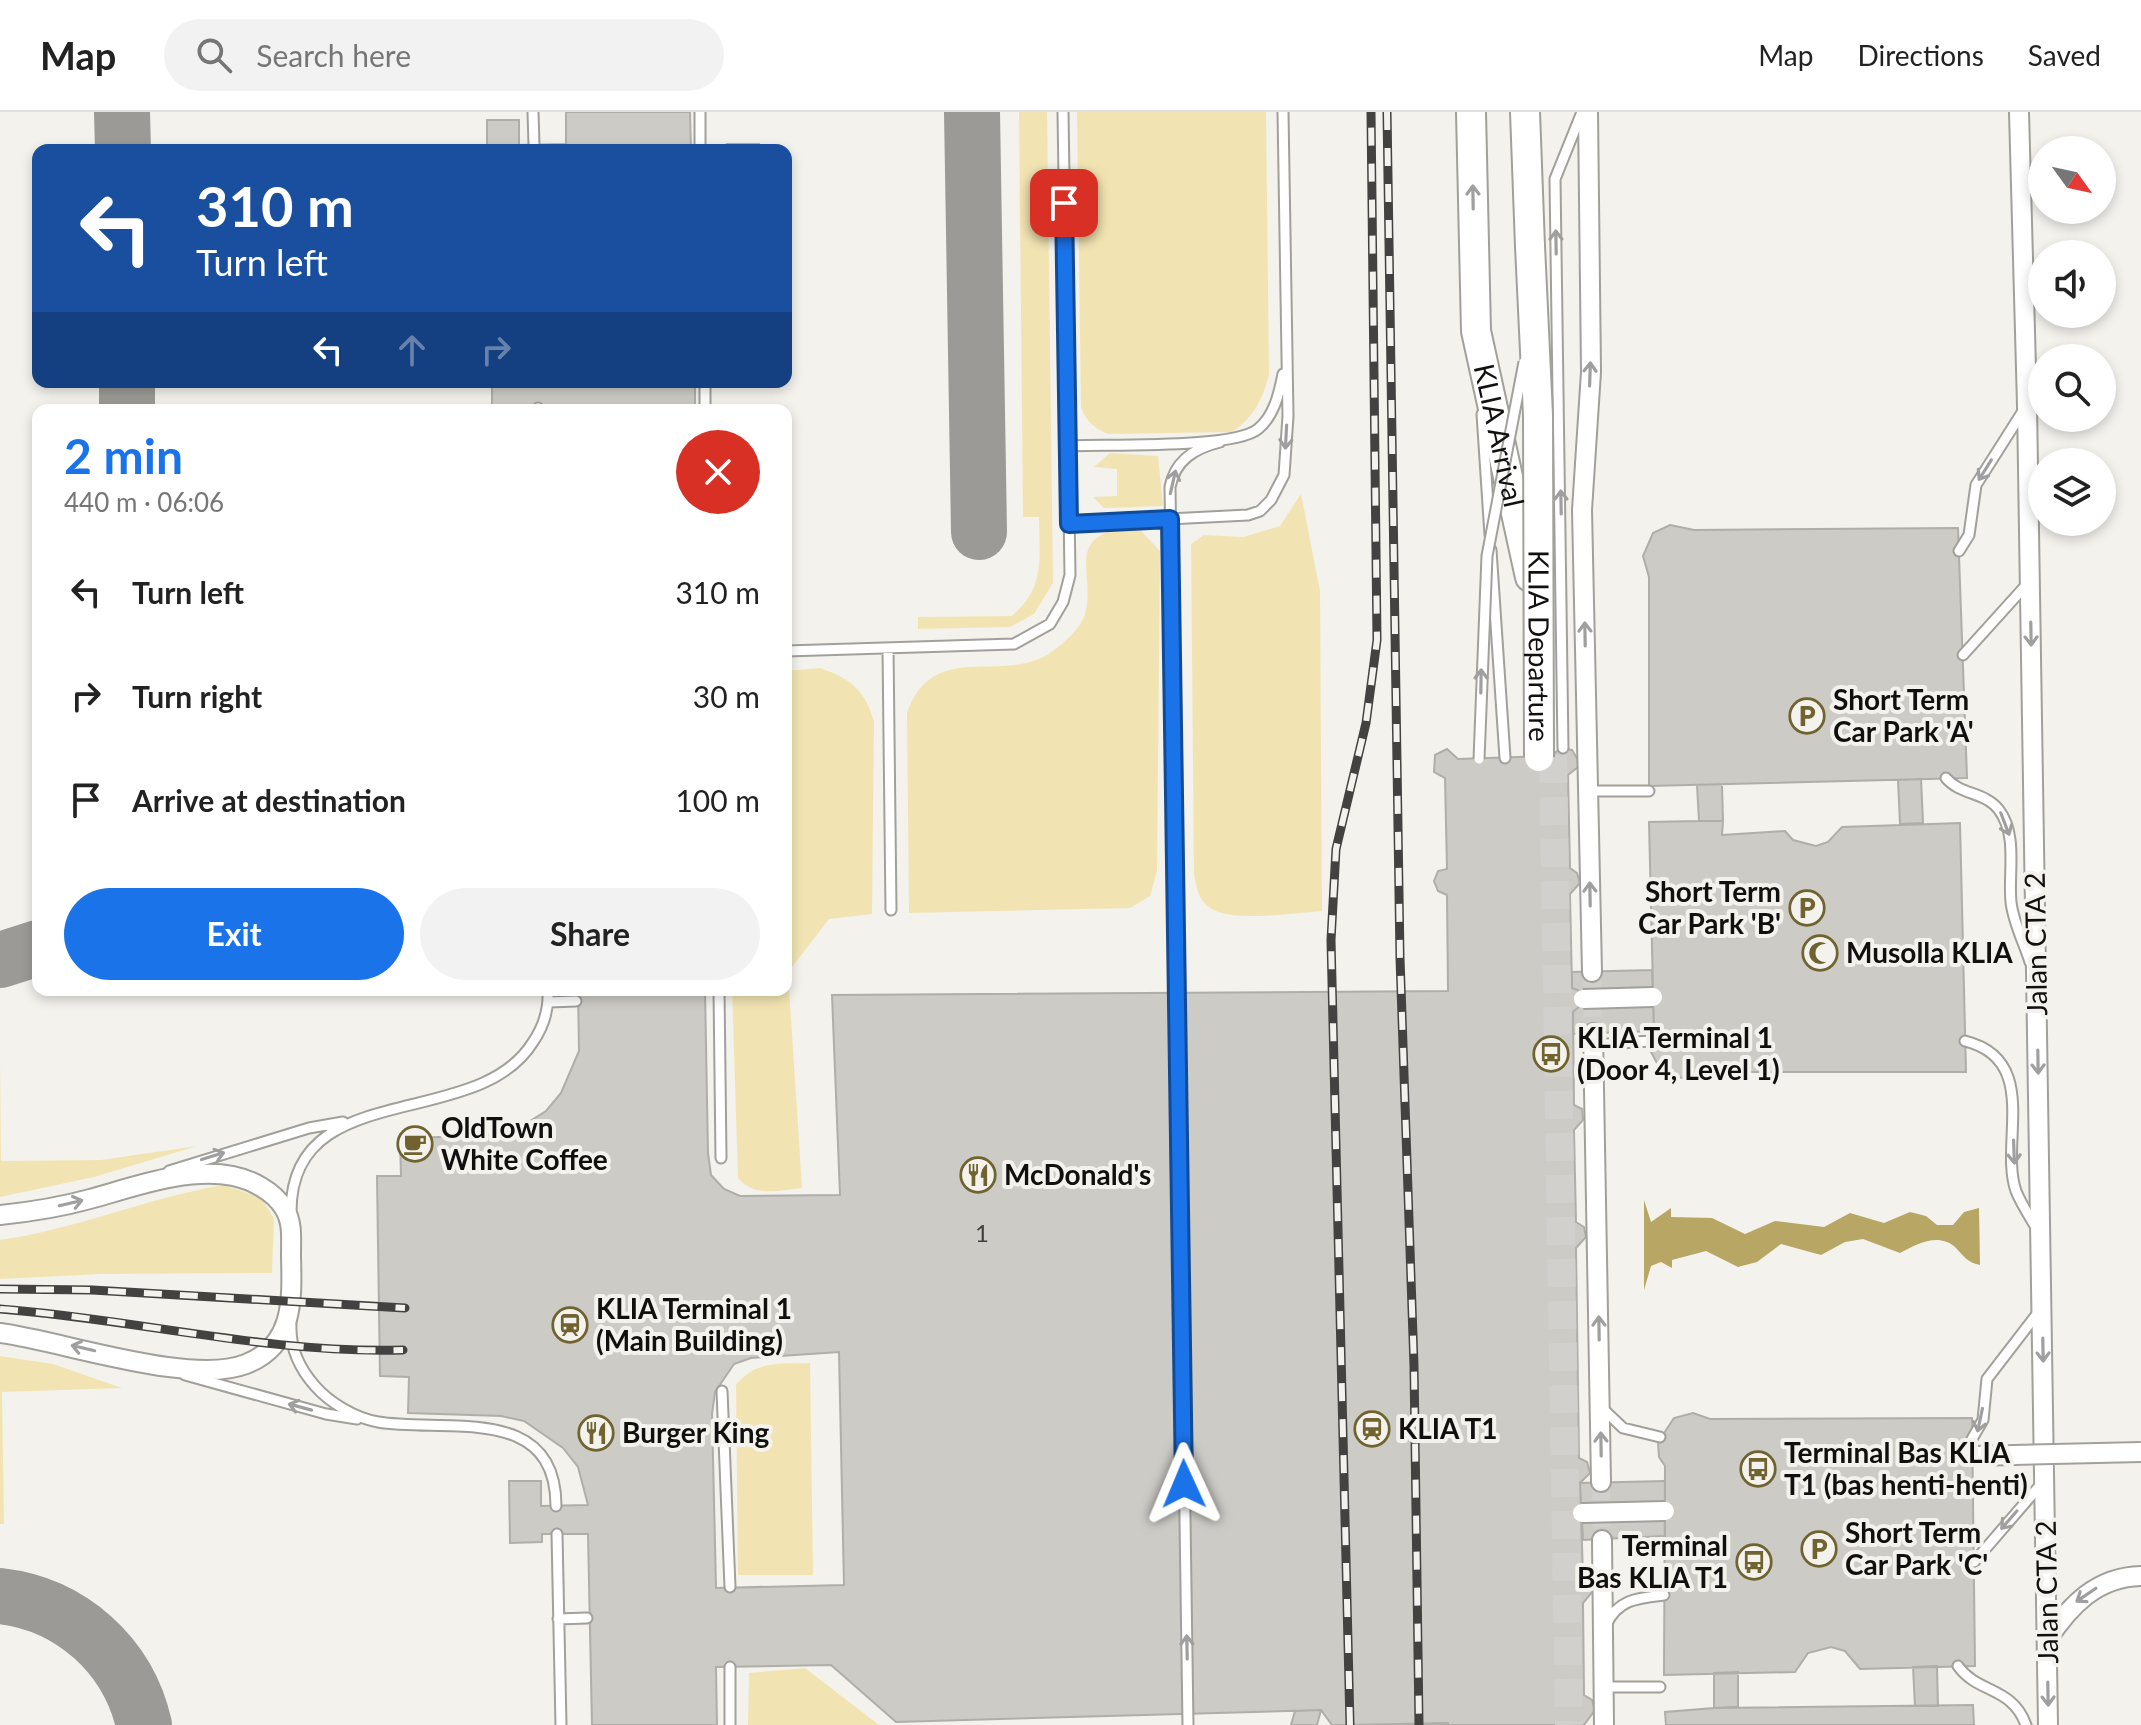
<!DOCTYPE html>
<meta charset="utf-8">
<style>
:root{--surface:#fff;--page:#f2f2f2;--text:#222;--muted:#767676;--line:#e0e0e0;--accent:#1a73e8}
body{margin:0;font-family:Lato,sans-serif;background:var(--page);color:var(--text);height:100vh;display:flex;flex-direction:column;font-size:30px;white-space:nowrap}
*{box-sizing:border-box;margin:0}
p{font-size:26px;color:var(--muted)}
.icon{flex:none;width:44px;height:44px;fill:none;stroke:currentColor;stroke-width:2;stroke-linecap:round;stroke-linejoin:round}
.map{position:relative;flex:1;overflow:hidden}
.details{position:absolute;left:32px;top:292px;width:760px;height:592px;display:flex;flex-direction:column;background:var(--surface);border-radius:16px;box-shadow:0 4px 12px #0003}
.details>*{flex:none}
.guide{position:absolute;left:32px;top:32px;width:760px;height:244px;border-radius:16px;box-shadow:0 4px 12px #0003;background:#1a4fa0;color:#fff;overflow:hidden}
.needle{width:52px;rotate:123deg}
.tools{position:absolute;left:2028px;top:24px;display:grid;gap:16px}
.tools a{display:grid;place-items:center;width:88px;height:88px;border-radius:50%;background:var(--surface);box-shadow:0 4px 12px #0003;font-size:40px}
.pin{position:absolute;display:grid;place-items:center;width:68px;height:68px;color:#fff;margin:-34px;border-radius:16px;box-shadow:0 4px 12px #0006}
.me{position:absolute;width:88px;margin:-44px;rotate:359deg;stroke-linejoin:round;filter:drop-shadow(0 0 6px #0008)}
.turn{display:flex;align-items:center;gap:28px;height:168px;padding:0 32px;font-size:36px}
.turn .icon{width:104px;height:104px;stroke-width:2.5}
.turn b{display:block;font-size:56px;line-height:68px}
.lanes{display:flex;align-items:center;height:76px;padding:0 32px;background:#0003;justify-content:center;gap:40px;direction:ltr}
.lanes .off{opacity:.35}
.round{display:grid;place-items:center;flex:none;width:84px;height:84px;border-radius:42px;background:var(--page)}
.summary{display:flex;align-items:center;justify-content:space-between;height:136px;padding:0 32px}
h1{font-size:48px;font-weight:700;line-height:60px;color:var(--accent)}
.action{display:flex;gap:16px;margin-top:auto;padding:16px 32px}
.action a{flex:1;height:92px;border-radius:48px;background:var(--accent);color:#fff;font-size:32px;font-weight:700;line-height:92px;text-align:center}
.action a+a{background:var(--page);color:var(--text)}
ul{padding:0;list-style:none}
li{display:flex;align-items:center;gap:24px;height:104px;padding:0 32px}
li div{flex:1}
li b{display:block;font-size:30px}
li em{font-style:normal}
header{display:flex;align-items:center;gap:48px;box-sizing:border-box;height:112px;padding:0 40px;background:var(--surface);border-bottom:2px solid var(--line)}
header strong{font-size:38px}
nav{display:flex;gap:44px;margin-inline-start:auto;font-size:28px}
.search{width:560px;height:72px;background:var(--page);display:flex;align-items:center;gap:20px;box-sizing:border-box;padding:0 28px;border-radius:44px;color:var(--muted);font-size:30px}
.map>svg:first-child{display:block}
.green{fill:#f2e4b2}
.water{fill:#b8a664}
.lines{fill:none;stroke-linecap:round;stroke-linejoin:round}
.taxiway{stroke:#9b9a96;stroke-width:56}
.building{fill:#cccbc6;stroke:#afaea9;stroke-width:2;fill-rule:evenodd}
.street-tunnel{stroke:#d1d0cc;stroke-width:18;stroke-dasharray:18 9;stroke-linecap:butt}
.primary-tunnel{stroke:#d1d0cc;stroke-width:28;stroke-dasharray:28 14;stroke-linecap:butt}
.lane-casing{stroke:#a1a09b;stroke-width:13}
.street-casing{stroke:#a1a09b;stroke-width:22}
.primary-casing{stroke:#a1a09b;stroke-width:32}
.lane{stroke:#fff;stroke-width:9}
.street{stroke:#fff;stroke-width:18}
.primary{stroke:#fff;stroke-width:28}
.rail-casing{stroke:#434240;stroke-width:9}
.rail{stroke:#f3f2ed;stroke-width:6;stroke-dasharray:18;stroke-linecap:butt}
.lane-bridge-casing{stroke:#a1a09b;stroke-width:13;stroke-linecap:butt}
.street-bridge-casing{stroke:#a1a09b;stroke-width:22;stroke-linecap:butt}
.primary-bridge-casing{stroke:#a1a09b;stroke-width:32;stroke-linecap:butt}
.lane-bridge{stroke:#fff;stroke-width:9}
.street-bridge{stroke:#fff;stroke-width:18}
.primary-bridge{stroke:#fff;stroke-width:28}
.oneway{stroke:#a09f9f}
.route-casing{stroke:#114b97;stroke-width:20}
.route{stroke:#1a73e8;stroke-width:14}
.labels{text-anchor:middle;stroke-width:8;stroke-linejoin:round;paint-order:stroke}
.number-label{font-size:24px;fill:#403f3d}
.street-label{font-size:28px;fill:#11100f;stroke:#f3f2ed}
.poi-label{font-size:28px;font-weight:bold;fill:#11100f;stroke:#f3f2ed;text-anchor:start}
</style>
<header>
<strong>Map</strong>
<div class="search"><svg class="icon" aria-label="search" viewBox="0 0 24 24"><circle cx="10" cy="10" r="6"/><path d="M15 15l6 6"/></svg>Search here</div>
<nav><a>Map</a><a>Directions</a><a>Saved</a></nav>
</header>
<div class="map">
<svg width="2141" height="1613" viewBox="0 0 2141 1613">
<rect width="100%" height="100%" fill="#f3f2ed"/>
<path class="green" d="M1019 0H1047L1053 471 1034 502 1010 515 918 517V505L1012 504C1046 474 1039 448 1039 405H1023Z
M1077 0H1266L1269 263C1263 286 1253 308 1231 320L1108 322C1094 316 1087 310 1081 296Z
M1110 341 1158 344 1163 394 1104 396 1093 385 1117 384V357L1094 355Z
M1301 382 1320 479 1322 799C1295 801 1231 811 1210 796 1198 788 1197 776 1194 763L1191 432 1204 423 1243 425 1280 414Z
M1125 416 1140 418 1160 439 1157 759 1150 784 1130 796 909 801 907 601C934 525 1004 575 1053 539 1065 530 1081 516 1085 502 1096 463 1064 425 1125 416Z
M820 556C850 566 866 579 874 610L872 802 829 807 788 860 802 1076C779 1078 755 1086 738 1066L732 878H786V559Z
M0 948 1 1049 101 1048 197 1034 94 1065 0 1085Z
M223 1073 260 1085 274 1106 272 1161 101 1162 0 1167V1128C77 1117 147 1086 223 1073Z
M0 1244 53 1252 122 1276 2 1280 4 1412H0Z
M810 1251 813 1463H738L736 1273C755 1248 781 1252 810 1251Z
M805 1556 879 1613H748L749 1561Z"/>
<path class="water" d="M1644 1088 1651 1110 1671 1096V1105L1712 1106 1745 1122 1775 1109 1824 1115 1850 1101 1884 1111 1910 1100 1926 1104 1937 1113H1953L1964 1100 1979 1096 1980 1153C1966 1150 1964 1144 1955 1135 1938 1120 1917 1132 1900 1141L1863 1127 1845 1130 1821 1143 1781 1132 1757 1150 1738 1155 1706 1139 1672 1148V1156L1661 1150 1651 1154 1644 1178Z"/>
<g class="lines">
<path class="taxiway" d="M122 0 123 38
M972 0 979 420
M127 270V298
M0 848 38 836
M0 1484C71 1492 128 1543 144 1613"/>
</g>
<path class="building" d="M566 0H690L691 38H487V8H519V33L566 32Z
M727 32H759V38H728Z
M492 270H695V298H492Z
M1670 413 1694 418 1958 416 1967 666 1649 674V465L1643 444 1653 421Z
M1560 636 1572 638 1578 648V655L1568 663 1570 756 1577 761 1580 771 1570 782 1572 876 1580 879 1581 893 1573 900 1574 993 1582 997 1583 1008 1574 1018 1576 1110 1584 1115 1586 1125 1576 1136 1579 1346 1587 1350 1590 1361 1580 1371 1583 1465 1590 1470 1593 1479 1583 1491 1584 1583 1592 1588 1595 1598 1584 1613H1332L1321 1598 896 1610 831 1553 716 1555 717 1613H592L588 1422H542V1430L510 1431 509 1369H541V1394L588 1393 578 1355 563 1336 524 1309 501 1304 408 1301 409 1265 380 1264 377 1064H401L400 1027 499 1022 522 1014 546 999 561 981 579 939 578 878H705L708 1041 711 1063 724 1077 740 1084 840 1083 832 883 1448 879 1447 783 1438 779 1434 769 1438 759 1447 757 1445 666 1434 660 1435 643 1447 637 1458 647 1552 644ZM839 1240 844 1473 716 1476 712 1302 715 1280 734 1252 751 1246Z
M1921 667 1923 711 1900 712 1898 668Z
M1697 673H1722L1723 709H1699Z
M1699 709H1723L1722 723 1785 719 1793 728 1816 734 1828 730 1842 715 1960 711 1966 960H1702L1684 966 1674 965 1658 953 1650 938 1654 919 1649 710Z
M1652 858 1654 919 1573 922V900L1581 893 1580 879 1572 876V860Z
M1693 1301 1710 1307 1972 1306 1975 1554 1860 1557 1845 1539 1831 1535 1808 1541 1795 1560 1664 1563 1665 1354 1659 1345 1658 1330 1674 1306Z
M1665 1369V1424L1583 1428 1580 1371Z
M1937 1554 1938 1594H1915L1913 1555Z
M1738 1560V1595L1714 1596V1561Z
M1973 1593 1974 1613H1666L1665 1600 1714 1596Z
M1321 1598 1317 1613H1291L1295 1599Z
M1448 1611V1613H1350Z"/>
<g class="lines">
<path class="street-tunnel" d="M1592 860 1593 921
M1601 1370 1602 1428"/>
<path class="primary-tunnel" d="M1553 643 1569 1613"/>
<defs>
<path id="lane" d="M533 0 534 33
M700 0V38
M705 270V298
M538 296V298
M1482 302 1490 423
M1068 334C1106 332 1234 337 1258 317 1274 304 1279 282 1283 262
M1069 412 1248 403 1260 399 1271 388 1284 363 1288 304 1283 0
M1491 438 1505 646
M1959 439 1969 423 1976 373 2023 299
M888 536 891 798
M786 539 1014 532 1050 512 1063 490 1070 463 1063 0
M1963 543 2028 471
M1563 636 1555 67 1582 0
M1946 666C1960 683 1986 680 1999 698 2018 723 2008 761 2011 790 2013 810 2024 831 2030 850
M1588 679H1649
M719 878 721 1046
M549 890 576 889
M1965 929C2041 948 1999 1031 2016 1079 2021 1092 2030 1105 2037 1117
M1593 933 1650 929
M169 1059 309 1016 343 1010
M291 1101C290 963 477 1021 533 930 544 914 549 897 548 878
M291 1213C290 1236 300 1257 315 1274 330 1291 355 1306 378 1310 446 1321 556 1291 556 1394
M185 1263 326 1302 357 1307
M722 1279 730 1475
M1601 1295 1623 1316 1660 1325
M1972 1327 1983 1308 1987 1267 2040 1198
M557 1422 561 1613
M1974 1450 2043 1370
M558 1507 587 1506
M1606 1513C1618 1487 1638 1486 1664 1483
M1958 1554C1978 1582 2012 1574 2026 1613
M1604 1575H1660
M730 1613V1555
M1188 1613 1170 375C1175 348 1195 336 1220 330"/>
<path id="street" d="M1588 0 1591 260 1582 398 1592 860
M2019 0 2027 293 2048 1613
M1593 921 1601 1370
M0 1103C30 1100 61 1095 90 1087 134 1075 187 1055 233 1064 252 1068 273 1079 284 1096 293 1110 291 1126 291 1143 292 1186 295 1233 246 1252 191 1274 62 1229 0 1221
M1602 1428 1604 1613
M2047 1528C2070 1493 2097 1465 2141 1464"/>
<g id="primary">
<path id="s1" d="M1471 0 1476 219 1530 465"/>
<path d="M1525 0 1530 134"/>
</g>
</defs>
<use href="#lane" class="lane-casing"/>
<use href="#street" class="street-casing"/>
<use href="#primary" class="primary-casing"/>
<use href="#lane" class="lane"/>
<use href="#street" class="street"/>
<use href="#primary" class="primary"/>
<defs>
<path id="rail" d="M1387 0 1400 846 1414 1254 1419 1613
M0 1177 92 1178 405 1196
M0 1197C135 1207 268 1242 403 1238
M1350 1613 1331 828 1336 737 1366 611 1377 528 1371 0"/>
</defs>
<use href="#rail" class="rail-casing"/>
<use href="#rail" class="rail"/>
<defs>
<path id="lane-bridge" d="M1479 647 1487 444 1524 250"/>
<path id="street-bridge" d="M1583 887 1653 885
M1973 1344 2141 1340
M1582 1401 1665 1399"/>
<g id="primary-bridge">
<path id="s2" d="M1530 134 1538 303 1539 645"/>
</g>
</defs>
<use href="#lane-bridge" class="lane-bridge-casing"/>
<use href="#street-bridge" class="street-bridge-casing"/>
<use href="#primary-bridge" class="primary-bridge-casing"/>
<use href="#lane-bridge" class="lane-bridge"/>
<use href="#street-bridge" class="street-bridge"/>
<use href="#primary-bridge" class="primary-bridge"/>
</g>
<defs><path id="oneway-shaft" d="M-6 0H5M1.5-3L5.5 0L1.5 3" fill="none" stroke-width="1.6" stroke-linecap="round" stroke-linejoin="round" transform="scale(2)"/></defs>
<g class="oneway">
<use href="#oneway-shaft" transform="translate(1473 85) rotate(-91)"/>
<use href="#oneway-shaft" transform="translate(1556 130) rotate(-91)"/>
<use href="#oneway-shaft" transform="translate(1590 262) rotate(-88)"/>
<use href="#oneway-shaft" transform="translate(1286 325) rotate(93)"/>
<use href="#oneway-shaft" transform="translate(1985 358) rotate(122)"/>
<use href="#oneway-shaft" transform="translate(1173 370) rotate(-77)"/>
<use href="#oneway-shaft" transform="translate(1561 390) rotate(-91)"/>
<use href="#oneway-shaft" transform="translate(1585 522) rotate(-91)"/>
<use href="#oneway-shaft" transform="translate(2031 522) rotate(89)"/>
<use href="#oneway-shaft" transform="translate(1481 569) rotate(-89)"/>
<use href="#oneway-shaft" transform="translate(2005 712) rotate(69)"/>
<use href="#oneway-shaft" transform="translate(1590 782) rotate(-91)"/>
<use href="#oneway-shaft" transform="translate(2038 950) rotate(89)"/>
<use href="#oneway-shaft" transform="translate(2014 1040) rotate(88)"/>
<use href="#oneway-shaft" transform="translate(213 1044) rotate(-17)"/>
<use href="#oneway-shaft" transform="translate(71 1091) rotate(-13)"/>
<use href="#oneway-shaft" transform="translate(1599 1216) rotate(-91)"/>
<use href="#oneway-shaft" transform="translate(83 1236) rotate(-167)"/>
<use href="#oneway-shaft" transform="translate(2043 1238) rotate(89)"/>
<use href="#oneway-shaft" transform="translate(300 1295) rotate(-165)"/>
<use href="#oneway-shaft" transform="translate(1980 1308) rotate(102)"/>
<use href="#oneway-shaft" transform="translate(1601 1332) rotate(-91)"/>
<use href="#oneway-shaft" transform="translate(2009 1408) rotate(131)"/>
<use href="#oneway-shaft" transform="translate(2086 1483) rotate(146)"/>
<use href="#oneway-shaft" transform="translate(1187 1535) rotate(-91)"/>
<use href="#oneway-shaft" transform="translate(2048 1582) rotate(89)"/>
</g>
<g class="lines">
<defs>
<path id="route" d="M1064 91 1069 412 1170 407 1184 1372"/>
</defs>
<use href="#route" class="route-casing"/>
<use href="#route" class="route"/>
</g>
<defs>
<symbol id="parking-ring" viewBox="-11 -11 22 22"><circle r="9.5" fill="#f3f2ed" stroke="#706330" stroke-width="1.5"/><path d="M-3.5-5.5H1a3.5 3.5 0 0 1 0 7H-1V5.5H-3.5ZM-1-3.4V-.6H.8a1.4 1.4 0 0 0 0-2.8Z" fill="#706330"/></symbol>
<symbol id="mosque-ring" viewBox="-11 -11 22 22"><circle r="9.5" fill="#f3f2ed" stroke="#706330" stroke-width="1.5"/><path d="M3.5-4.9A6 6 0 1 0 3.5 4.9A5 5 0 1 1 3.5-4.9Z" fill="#706330"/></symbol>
<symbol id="bus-ring" viewBox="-11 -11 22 22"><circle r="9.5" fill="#f3f2ed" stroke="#706330" stroke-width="1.5"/><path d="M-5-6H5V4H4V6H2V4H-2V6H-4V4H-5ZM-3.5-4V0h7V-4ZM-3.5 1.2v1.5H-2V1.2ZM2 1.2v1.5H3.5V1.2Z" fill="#706330"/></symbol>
<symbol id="cafe-ring" viewBox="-11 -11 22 22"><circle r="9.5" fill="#f3f2ed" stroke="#706330" stroke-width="1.5"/><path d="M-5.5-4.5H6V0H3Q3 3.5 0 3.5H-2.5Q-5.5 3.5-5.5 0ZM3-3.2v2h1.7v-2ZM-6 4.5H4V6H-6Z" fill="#706330"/></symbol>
<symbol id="restaurant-ring" viewBox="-11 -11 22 22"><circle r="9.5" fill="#f3f2ed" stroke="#706330" stroke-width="1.5"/><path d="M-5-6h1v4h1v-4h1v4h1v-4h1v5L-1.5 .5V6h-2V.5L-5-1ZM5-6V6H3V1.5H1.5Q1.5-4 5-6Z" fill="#706330"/></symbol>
<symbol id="station-ring" viewBox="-11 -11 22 22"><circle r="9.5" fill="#f3f2ed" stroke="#706330" stroke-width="1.5"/><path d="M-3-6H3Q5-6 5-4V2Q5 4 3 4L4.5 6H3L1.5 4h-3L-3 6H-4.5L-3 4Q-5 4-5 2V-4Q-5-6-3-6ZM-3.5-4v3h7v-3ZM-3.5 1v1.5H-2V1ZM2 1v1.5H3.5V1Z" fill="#706330"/></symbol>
</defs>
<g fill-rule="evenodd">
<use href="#parking-ring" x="1787" y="584" width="40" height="40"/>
<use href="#parking-ring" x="1787" y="776" width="40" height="40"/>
<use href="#mosque-ring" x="1800" y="821" width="40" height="40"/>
<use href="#bus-ring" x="1531" y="922" width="40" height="40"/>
<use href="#cafe-ring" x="395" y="1012" width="40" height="40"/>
<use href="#restaurant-ring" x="958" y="1043" width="40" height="40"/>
<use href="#station-ring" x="550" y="1193" width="40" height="40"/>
<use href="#station-ring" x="1352" y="1297" width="40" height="40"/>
<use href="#restaurant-ring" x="576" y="1301" width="40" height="40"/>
<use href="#bus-ring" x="1738" y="1337" width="40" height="40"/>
<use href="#parking-ring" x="1799" y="1417" width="40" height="40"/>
<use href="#bus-ring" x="1734" y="1430" width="40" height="40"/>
</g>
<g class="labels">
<g class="number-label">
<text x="982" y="1130">1</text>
</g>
<g class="street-label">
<text dy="10" stroke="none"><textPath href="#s1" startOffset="326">KLIA Arrival</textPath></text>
<text dy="10" stroke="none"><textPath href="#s2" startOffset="400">KLIA Departure</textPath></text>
<text transform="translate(2036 832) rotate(-91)" y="10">Jalan CTA 2</text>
<text transform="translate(2047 1480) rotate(-91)" y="10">Jalan CTA 2</text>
</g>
<g class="poi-label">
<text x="1833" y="598">Short Term<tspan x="1833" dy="32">Car Park 'A'</tspan></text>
<text x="1781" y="790" text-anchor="end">Short Term<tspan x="1781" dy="32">Car Park 'B'</tspan></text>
<text x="1846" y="851">Musolla KLIA</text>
<text x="1577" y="936">KLIA Terminal 1<tspan x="1577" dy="32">(Door 4, Level 1)</tspan></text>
<text x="441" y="1026">OldTown<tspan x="441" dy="32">White Coffee</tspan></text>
<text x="1004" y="1073">McDonald's</text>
<text x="596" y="1207">KLIA Terminal 1<tspan x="596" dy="32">(Main Building)</tspan></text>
<text x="1398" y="1327">KLIA T1</text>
<text x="622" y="1331">Burger King</text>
<text x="1784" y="1351">Terminal Bas KLIA<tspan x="1784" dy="32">T1 (bas henti-henti)</tspan></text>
<text x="1845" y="1431">Short Term<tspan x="1845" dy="32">Car Park 'C'</tspan></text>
<text x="1728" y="1444" text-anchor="end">Terminal<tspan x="1728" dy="32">Bas KLIA T1</tspan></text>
</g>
</g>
</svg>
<div class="tools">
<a><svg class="needle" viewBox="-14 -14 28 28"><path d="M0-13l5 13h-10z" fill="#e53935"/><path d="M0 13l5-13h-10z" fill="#767676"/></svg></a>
<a><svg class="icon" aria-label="sound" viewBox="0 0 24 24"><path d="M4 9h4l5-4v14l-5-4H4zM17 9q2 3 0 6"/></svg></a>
<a><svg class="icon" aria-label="search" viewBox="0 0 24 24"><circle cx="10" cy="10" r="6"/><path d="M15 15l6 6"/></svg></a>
<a><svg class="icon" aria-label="layers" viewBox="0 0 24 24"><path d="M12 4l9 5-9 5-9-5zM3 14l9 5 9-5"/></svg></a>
</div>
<div class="pin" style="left:1064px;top:91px;background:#d93025"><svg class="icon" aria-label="arrive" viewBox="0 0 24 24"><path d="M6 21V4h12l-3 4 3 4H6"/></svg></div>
<svg class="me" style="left:1184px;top:1372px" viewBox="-20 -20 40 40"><path d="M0-17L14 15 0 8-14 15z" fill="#1a73e8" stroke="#fff" stroke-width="4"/></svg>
<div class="guide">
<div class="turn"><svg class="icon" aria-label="left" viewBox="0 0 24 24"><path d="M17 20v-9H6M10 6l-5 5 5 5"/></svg><div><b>310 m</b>Turn left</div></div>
<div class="lanes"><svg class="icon" aria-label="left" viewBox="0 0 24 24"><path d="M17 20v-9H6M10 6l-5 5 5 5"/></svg><svg class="icon off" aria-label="ahead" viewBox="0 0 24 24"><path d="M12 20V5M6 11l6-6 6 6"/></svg><svg class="icon off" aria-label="right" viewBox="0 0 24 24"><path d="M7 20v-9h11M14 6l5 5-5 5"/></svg></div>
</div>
<section class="details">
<div class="summary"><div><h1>2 min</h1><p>440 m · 06:06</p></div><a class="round" style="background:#d93025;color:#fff"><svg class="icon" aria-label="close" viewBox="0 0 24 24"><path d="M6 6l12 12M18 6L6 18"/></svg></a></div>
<ul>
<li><svg class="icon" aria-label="left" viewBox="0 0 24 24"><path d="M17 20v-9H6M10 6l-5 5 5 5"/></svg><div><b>Turn left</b></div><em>310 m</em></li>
<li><svg class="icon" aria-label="right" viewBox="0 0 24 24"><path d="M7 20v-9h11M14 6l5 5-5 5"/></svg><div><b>Turn right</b></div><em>30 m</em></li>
<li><svg class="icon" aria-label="arrive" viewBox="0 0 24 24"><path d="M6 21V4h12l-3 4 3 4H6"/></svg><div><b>Arrive at destination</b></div><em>100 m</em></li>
</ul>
<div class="action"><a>Exit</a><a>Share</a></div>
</section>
</div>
